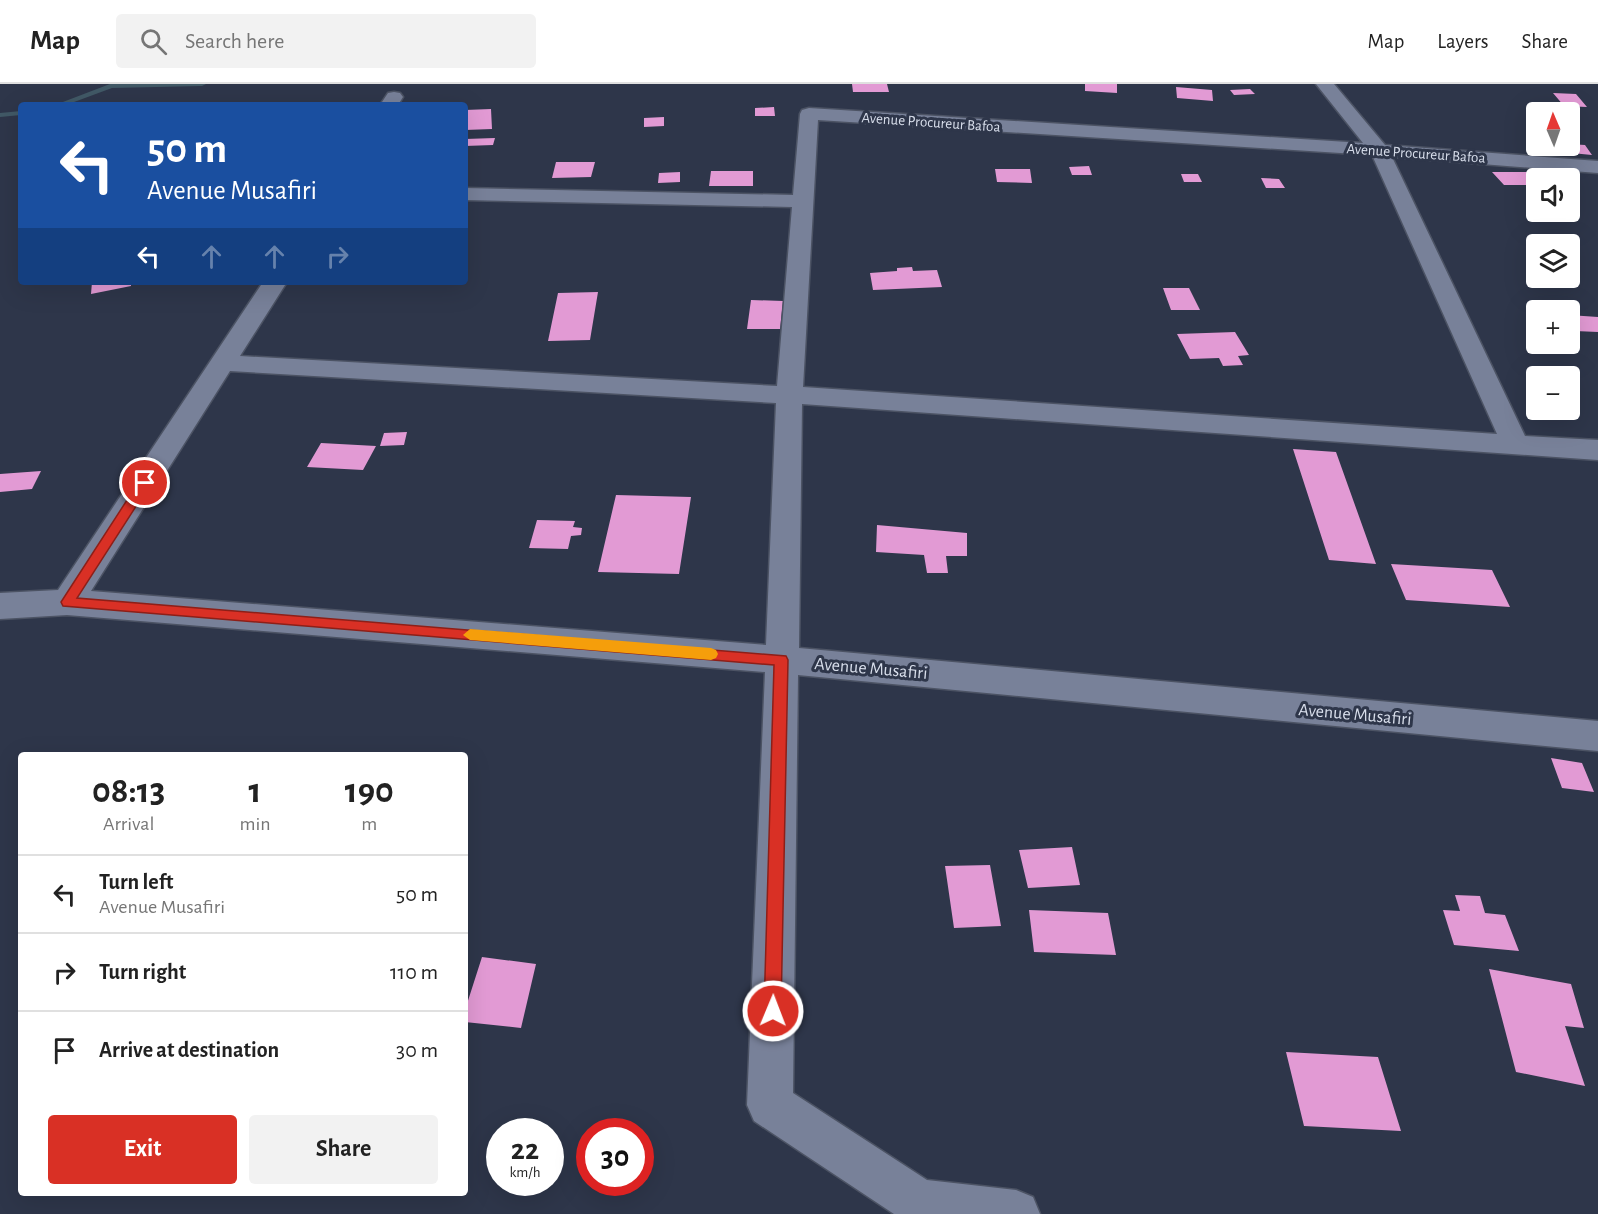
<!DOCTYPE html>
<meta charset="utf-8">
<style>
:root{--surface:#fff;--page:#f2f2f2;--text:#222;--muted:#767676;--line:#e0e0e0;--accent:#d93025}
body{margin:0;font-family:"Alegreya Sans",sans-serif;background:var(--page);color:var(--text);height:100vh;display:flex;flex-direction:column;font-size:22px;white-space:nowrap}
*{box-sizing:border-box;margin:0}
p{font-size:20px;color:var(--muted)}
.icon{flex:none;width:33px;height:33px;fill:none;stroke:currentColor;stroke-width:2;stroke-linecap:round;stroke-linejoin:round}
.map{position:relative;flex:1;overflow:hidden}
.drawer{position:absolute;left:18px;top:668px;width:450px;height:444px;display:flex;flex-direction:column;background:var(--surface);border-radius:6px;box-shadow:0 6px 24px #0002}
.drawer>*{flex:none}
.top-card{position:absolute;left:18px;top:18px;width:450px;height:183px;border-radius:6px;box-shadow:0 6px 24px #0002;background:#1a4fa0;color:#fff;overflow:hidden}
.needle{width:39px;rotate:358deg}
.tools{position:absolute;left:1526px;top:18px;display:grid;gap:12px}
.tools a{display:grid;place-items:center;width:54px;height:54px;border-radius:6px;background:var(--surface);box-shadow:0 6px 24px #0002;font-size:30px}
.speed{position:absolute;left:486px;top:1034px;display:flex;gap:12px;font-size:30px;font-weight:700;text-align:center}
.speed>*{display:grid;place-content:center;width:78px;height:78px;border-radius:50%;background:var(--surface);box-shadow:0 6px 24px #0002;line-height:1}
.speed small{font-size:15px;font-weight:400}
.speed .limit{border:9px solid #d22;background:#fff;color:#111}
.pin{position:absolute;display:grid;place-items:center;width:51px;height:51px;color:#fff;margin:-26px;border:3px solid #fff;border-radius:50%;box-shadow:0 2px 6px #0007}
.me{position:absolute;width:66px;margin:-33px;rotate:1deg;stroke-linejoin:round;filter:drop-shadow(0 0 4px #0008)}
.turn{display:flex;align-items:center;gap:21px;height:126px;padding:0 30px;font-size:27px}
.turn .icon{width:78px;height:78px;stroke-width:2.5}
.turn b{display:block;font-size:42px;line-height:51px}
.lanes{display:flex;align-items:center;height:57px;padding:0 30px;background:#0003;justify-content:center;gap:30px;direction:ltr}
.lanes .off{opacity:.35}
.eta{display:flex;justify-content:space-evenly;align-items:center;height:102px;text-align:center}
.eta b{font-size:36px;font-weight:600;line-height:42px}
.button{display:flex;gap:12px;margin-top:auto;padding:12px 30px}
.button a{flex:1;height:69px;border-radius:6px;background:var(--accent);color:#fff;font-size:24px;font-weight:600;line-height:69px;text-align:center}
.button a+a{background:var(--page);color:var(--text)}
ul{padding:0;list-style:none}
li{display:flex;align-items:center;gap:18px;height:78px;padding:0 30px;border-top:2px solid var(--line)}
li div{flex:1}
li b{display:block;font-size:22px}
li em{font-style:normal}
header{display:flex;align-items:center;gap:36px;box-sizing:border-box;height:84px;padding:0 30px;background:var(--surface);border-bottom:2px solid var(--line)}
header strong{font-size:28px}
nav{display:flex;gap:33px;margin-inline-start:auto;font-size:21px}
.search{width:420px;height:54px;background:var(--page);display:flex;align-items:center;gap:15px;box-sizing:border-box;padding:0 21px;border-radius:6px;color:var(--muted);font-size:22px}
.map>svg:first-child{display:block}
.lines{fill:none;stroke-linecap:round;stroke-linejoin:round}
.stream{fill:#415966;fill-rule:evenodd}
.building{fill:#e29ad4}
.minor-casing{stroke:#4c5364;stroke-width:3}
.minor{fill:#788199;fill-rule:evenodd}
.route{fill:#d93025;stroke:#8d1f18;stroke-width:1.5}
.slow{fill:#f59e0b}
.labels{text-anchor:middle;stroke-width:6;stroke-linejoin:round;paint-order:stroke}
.far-street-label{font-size:15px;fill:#d8deeb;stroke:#2e364a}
.street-label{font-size:18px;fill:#d8deeb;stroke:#2e364a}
</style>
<header>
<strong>Map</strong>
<div class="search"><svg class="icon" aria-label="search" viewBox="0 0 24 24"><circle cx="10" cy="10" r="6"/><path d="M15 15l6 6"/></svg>Search here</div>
<nav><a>Map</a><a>Layers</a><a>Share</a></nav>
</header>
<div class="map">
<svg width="1598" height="1130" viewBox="0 0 1598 1130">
<rect width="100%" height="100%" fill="#2e364a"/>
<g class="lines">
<path class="stream" d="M110 0H206L202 2 112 4 66 21H55Z
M21 27V31L0 33V29Z"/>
</g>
<path class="building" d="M852 0H887L889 8H853Z
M1085 0H1117V9L1085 7Z
M1176 3 1212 6 1213 17 1177 14Z
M1250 5 1255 10 1234 11 1230 6Z
M1553 9 1576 10 1587 23 1564 22Z
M774 23 775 32H755V24Z
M491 25 492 45 465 46V26Z
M664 33V42L644 43V34Z
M495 54 493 61 465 62V55Z
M1569 60 1585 61 1592 71 1561 68 1556 62H1569Z
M556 78H595L591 93 552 94Z
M1089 82 1092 91H1072L1069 83Z
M995 85H1030L1032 99 997 98Z
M711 87H753V102H709Z
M680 88V98L658 99 659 89Z
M1492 88H1534L1540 94H1536V101H1504Z
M1181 90H1198L1202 98H1184Z
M1261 94 1279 95 1285 104H1266Z
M912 183 913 187 937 186 942 203 873 206 870 189 897 187V184Z
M92 198H131V202L91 210Z
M1163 204H1189L1200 226H1171Z
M598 208 590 256 548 257 558 209Z
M751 216 783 217 780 245H747Z
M1569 231 1598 233V248L1575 247 1569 238Z
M1235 248 1249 271 1238 272 1243 281 1223 282 1219 274 1190 275 1177 250Z
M407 348 404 361 380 362 384 349Z
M321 359 376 362 363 386 307 383Z
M1293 365 1336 368 1376 480 1329 476Z
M41 387 32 405 0 408V390Z
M616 411 691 413 679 490 598 488Z
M537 436 575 437 573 443 582 444 581 451 571 452 568 465 529 464Z
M877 441 967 449V472H946L948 489H927L924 471 876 468Z
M1391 480 1492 486 1510 523 1406 516Z
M1551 674 1582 679 1594 708 1562 704Z
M1072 763 1080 801 1028 804 1019 766Z
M990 781 1001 842 954 844 945 782Z
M1455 811 1480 812 1485 829 1505 831 1519 867 1454 861 1443 826 1460 827Z
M1029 826 1108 829 1116 871 1034 868Z
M482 873 536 880 521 944 465 938V926Z
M1489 885 1571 900 1584 944 1565 942 1585 1002 1516 988Z
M1286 968 1378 973 1401 1047 1304 1042Z"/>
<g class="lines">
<defs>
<path id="minor" d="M1316 0H1334L1385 61 1598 77V89L1392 73 1525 352 1598 356V376L802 320 799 564 1598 637V667L798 591 793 1009 927 1096 1016 1106 1033 1113 1040 1130H894L754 1037 747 1021 765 588 67 531 0 535V509L58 506 263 198H287L240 272 777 302 792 123 465 116V104L793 111 800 30 802 26 809 24 1363 59ZM818 36 1372 71 1497 350 803 303ZM230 287 776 319 766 561 91 507Z
M394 8 400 9 403 13 398 21H380L388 9Z"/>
</defs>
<use href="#minor" class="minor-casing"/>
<use href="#minor" class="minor"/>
</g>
<path class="route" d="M145 395 151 399 77 514 786 572 788 576 781 927 779 934 773 936 766 934 764 927 774 581 63 522 61 518 63 515 140 396Z"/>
<path class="slow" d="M470 545 711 564 716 566 718 570 716 574 711 576 470 556 463 551Z"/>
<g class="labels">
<g class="far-street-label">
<text transform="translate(931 38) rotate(4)" y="5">Avenue Procureur Bafoa</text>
<text transform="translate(1416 69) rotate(4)" y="5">Avenue Procureur Bafoa</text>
</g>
<g class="street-label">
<text transform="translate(871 584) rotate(5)" y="6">Avenue Musafiri</text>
<text transform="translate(1355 630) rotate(5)" y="6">Avenue Musafiri</text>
</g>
</g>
</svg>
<div class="tools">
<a><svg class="needle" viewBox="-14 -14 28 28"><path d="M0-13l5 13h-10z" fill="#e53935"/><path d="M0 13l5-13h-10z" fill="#767676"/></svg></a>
<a><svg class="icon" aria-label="sound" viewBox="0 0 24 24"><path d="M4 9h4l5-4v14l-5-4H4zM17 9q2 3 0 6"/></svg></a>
<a><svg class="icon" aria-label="layers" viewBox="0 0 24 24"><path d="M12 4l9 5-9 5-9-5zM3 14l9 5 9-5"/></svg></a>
<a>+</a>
<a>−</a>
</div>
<div class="speed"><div>22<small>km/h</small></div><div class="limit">30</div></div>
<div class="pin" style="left:145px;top:399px;background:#d93025"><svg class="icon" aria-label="arrive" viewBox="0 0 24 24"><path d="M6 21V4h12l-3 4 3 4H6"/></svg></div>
<svg class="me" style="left:773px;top:927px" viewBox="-20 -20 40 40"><circle r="17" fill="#d93025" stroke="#fff" stroke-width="3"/><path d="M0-11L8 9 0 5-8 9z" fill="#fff"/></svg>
<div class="top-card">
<div class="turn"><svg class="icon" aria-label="left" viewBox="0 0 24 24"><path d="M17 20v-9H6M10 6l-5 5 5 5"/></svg><div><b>50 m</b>Avenue Musafiri</div></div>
<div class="lanes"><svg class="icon" aria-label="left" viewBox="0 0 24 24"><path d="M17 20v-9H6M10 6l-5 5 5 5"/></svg><svg class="icon off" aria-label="ahead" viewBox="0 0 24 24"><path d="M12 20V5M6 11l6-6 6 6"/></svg><svg class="icon off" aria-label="ahead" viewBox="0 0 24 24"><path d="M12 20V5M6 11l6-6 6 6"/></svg><svg class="icon off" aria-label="right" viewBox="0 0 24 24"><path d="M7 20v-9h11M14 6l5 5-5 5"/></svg></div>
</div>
<section class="drawer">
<div class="eta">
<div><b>08:13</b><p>Arrival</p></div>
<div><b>1</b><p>min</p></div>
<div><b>190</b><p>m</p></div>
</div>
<ul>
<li><svg class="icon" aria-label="left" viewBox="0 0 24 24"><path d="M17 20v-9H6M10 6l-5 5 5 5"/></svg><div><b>Turn left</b><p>Avenue Musafiri</p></div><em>50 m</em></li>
<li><svg class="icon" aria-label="right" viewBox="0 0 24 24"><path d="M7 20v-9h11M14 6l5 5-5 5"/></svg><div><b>Turn right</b></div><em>110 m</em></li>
<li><svg class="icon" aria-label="arrive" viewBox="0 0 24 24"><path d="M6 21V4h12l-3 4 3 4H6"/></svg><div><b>Arrive at destination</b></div><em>30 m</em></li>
</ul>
<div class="button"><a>Exit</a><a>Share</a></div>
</section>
</div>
